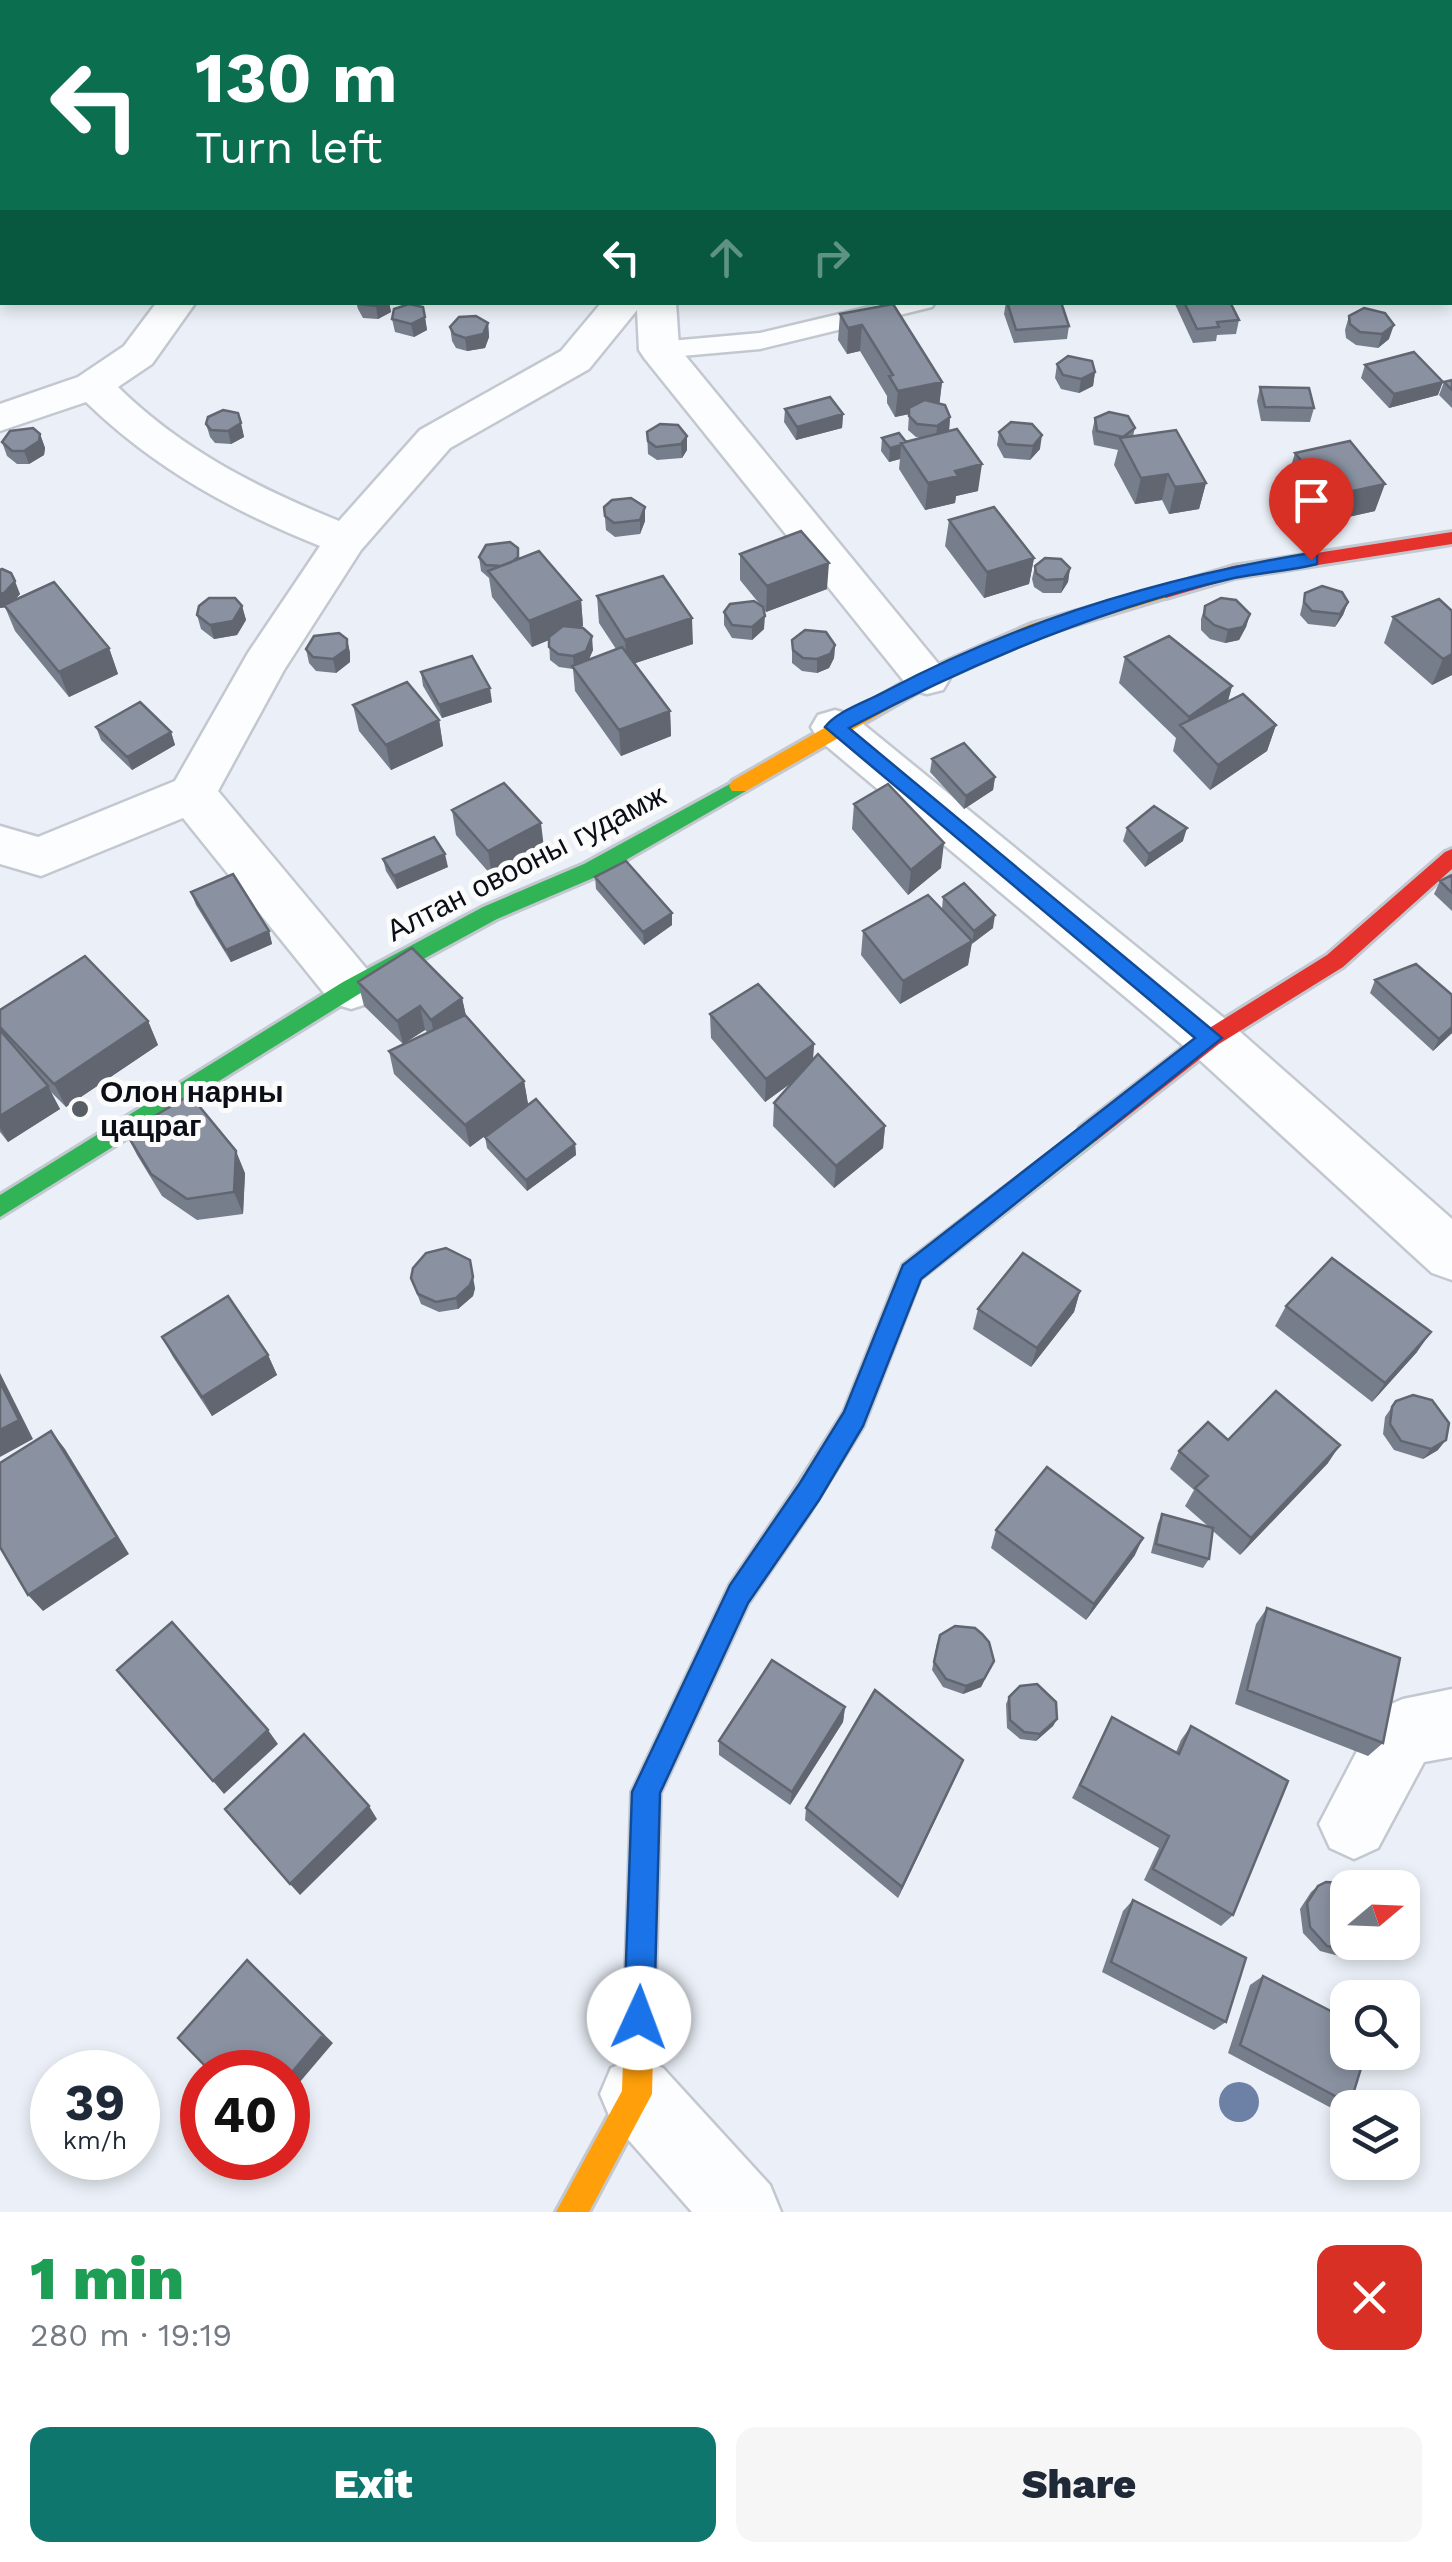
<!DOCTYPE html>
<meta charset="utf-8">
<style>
:root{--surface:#fff;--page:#f6f6f7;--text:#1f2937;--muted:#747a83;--accent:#0f766e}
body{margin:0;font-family:"Work Sans",sans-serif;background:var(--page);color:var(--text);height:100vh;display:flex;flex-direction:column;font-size:38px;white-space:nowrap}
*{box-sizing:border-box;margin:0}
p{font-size:32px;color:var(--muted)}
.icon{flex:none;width:55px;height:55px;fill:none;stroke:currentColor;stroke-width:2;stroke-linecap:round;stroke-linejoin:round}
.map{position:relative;height:2212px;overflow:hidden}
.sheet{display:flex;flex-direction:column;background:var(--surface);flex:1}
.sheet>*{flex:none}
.guide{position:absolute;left:0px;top:0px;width:1452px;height:305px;box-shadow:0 5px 15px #0003;background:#0b6e4f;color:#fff;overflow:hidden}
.needle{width:65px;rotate:71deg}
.controls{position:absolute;left:1330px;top:1870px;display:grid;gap:20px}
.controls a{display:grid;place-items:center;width:90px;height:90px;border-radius:20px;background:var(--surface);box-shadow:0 5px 15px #0003;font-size:50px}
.speed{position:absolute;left:30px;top:2050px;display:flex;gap:20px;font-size:50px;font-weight:700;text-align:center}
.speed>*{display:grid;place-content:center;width:130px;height:130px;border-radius:50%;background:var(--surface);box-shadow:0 5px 15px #0003;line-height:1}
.speed small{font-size:25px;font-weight:400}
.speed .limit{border:15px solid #d22;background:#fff;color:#111}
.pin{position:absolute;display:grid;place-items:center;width:85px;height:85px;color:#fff;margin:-102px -42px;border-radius:50% 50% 50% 0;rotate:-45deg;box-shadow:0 0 10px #0007}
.pin .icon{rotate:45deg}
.me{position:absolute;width:110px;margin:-55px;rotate:2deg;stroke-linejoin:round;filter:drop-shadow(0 0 8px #0008)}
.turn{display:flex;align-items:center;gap:35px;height:210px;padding:0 30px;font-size:45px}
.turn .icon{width:130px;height:130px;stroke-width:2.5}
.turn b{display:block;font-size:70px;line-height:85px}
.lanes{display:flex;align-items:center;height:95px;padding:0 30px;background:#0003;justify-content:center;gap:50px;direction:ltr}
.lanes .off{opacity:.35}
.round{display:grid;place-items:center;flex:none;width:105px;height:105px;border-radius:20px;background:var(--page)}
.overview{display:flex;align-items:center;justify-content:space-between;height:170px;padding:0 30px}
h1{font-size:60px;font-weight:800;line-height:75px;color:#1e9e55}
.action{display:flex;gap:20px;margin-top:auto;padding:20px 30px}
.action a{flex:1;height:115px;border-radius:20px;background:var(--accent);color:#fff;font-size:40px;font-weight:800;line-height:115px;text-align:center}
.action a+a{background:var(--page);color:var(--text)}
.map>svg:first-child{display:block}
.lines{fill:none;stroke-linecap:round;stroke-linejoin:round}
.lane-casing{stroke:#c3c8d0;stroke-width:5}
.street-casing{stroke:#c3c8d0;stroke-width:5}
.fast-casing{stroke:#c3c8d0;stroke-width:6}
.slow-casing{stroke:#c3c8d0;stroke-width:6}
.jam-casing{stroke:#c3c8d0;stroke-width:6}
.lane{fill:#fcfdfe;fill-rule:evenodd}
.street{fill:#fcfdfe;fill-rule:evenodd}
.fast{fill:#30b455;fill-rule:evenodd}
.slow{fill:#ff9f0a;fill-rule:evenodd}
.jam{fill:#e5322d;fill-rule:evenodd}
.tree{fill:#6d81a6}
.wall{fill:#777e8b}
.shaded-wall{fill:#616671}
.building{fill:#8a92a2;stroke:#616671;stroke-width:2.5}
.route{fill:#1a73e8;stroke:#114b97;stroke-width:2.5}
.poi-dot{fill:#595d65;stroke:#fbfbfb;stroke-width:4}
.labels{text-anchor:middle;stroke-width:10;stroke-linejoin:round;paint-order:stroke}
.street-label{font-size:30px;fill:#0a0e16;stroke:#fbfbfb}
.poi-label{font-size:30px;font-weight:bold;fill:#0a0e16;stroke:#fbfbfb;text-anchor:start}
</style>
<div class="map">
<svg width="1452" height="2212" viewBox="0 0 1452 2212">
<rect width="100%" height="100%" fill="#ebf0f8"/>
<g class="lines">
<defs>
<path id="lane" d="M890 302H935L932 307 760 349 659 358 646 350 659 342 760 333Z"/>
<path id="street" d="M157 302H196L152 364 118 387C181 449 257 488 339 521L420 430 561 351 602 302H676L679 348 950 678 943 690 927 694 911 690 645 359 639 350 637 310 589 369 450 448 361 550 284 670 218 791 370 973 377 988 370 1003 351 1009 332 1003 183 818 41 876 0 864V826L38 837 175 781 248 653 320 546C232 511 154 468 86 402L0 431V404L78 377 124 346Z
M835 710 852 715 1230 1023 1452 1219V1280L1432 1273 1192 1053 818 739 811 727 818 715Z
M1452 1689V1757L1424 1762 1378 1848 1354 1859 1330 1848 1319 1824 1379 1709 1403 1699Z
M637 2057 663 2068 770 2185 781 2212H692L611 2120 600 2094 611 2068Z"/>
<path id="fast" d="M739 779 749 786 746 791 598 876 497 919 359 994 0 1217V1195L343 982 483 907 584 864Z
M1088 1124 1096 1127 1099 1134 1096 1141 920 1279 863 1426 808 1515 799 1518 790 1515 786 1506 790 1497 844 1412 903 1265Z"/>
<path id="slow" d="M1166 586 1175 592 1172 596 1045 634 934 683 746 791H732L729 786 732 781 920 673 1031 624Z
M799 1494 808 1497 812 1506 808 1515 748 1603 660 1793 652 2094 589 2212H556L622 2091 632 1792 730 1585 790 1497Z"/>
<path id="jam" d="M1452 532V544L1234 578 1166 598 1157 592 1160 588 1233 566Z
M1452 849V869L1343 967 1219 1044 1096 1141H1080L1077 1134 1080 1127 1203 1032 1327 955 1445 852Z"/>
</defs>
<use href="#lane" class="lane-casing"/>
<use href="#street" class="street-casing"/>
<use href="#fast" class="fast-casing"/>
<use href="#slow" class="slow-casing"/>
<use href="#jam" class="jam-casing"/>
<use href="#lane" class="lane"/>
<use href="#street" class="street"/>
<use href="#fast" class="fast"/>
<use href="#slow" class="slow"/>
<use href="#jam" class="jam"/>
</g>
<circle class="tree" cx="1239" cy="2102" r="20"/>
<path class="wall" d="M606 0H641V2H606Z
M2 41V67L0 68V42Z
M356 302H389L391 312 378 319 363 318 358 309Z
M1006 302H1061L1069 326 1067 339 1014 343 1004 314Z
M1174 302H1230L1239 320 1236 334 1217 335 1216 341 1193 343Z
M893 304 942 382 939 404 950 417 949 431 978 491 956 496 955 503 925 510 899 469 900 459 889 462 881 451 882 438 906 442 921 438 916 437 908 430 909 414 895 417 887 403V396L860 351 847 354 838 340 840 314Z
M423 307 427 330 414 337 395 332 392 319Z
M1349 316 1389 339 1378 348 1356 345 1346 338 1345 330Z
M488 323 489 337 485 348 467 351 456 348 452 341 450 327Z
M1057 364 1095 372 1093 386 1079 393 1061 389 1055 378Z
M1365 365 1438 395 1389 408 1361 378Z
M1452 380V408L1439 395 1444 382Z
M1260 387 1314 408 1310 422 1261 421 1257 401Z
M785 409 843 414 842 428 796 440 784 422Z
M238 413 244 437 231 444 215 443 210 437 206 424Z
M1095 418 1135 428 1133 436 1206 483 1199 509 1169 514 1162 500 1135 504 1114 465 1118 450 1094 445 1092 432Z
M647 432 687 436V450L682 458 657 460 648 454Z
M999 432 1040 449 1030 460 1004 458 997 445Z
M40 434 45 448 44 455 29 464H17L7 456 2 442Z
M1295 453 1375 511 1308 526 1298 512 1302 498 1287 479Z
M604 507H645V521L640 534 615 537 606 530Z
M949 520 1034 558 1029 584 984 598 945 546Z
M518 548 519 559 581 600 583 626 578 628 593 650 589 659 616 649 599 623 597 596 693 644 635 663 670 711 671 736 621 756 575 691 573 669 559 667 550 660 549 640 532 647 492 597 489 578 481 571 479 557Z
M740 554 827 589 766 612 763 608 764 629 752 640 732 638 724 625V612L762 607 740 580Z
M1035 566 1070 568 1068 582 1061 593H1043L1034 587 1032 579Z
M0 570 20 594 15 599 109 648 118 674 69 697 15 631 5 607 0 608Z
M1305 593 1348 602 1343 615 1335 627 1308 624 1300 615Z
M1439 599 1452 675 1432 685 1384 643 1393 617Z
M242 606 246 620 237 635 214 639 201 629 197 615Z
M1205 606 1250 614 1246 627 1239 640 1225 643 1210 639 1201 630V619Z
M347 639 350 653V662L336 673 316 671 309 663 306 649Z
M792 640 835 645 834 658 829 668 817 673 802 671 792 663Z
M1125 657 1232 686 1228 701 1276 725 1267 751 1210 790 1173 751 1176 738 1119 683Z
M421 672 492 702 442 718 423 686Z
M353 705 439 720 443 746 391 770 359 731Z
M96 727 171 732 175 745 132 770 101 740Z
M932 759 995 777 993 790 964 809 930 772Z
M854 804 941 868 908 895 852 829Z
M452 810 544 848 492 876 456 835Z
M1127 828 1183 841 1145 867 1123 841Z
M383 859 448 867 397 889 386 871Z
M1452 875V911L1434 894 1440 881Z
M595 877 672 925 644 945 596 889Z
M191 892 269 931 272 944 231 962 196 905Z
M943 897 993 928 972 943 968 965 900 1004 861 955 863 931 942 909Z
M1375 980 1452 995V1033L1433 1051 1370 993Z
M358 982 462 998 466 1016 524 1081 528 1104 470 1147 394 1074 389 1051 428 1033 425 1030 403 1044 364 1006Z
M0 1010 148 1021 158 1045 66 1107 50 1091 60 1109 8 1142 0 1132Z
M710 1014 814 1044 813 1061 885 1126 883 1148 834 1188 773 1126 774 1103 795 1080 765 1102 711 1038Z
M126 1133 245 1173 243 1214 197 1220 162 1196 137 1155Z
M485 1137 575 1144 576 1155 527 1191 487 1148Z
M411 1278 475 1288 473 1296 458 1309 439 1312 421 1304Z
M1080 1291 1074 1312 1031 1367 973 1329 978 1309Z
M1286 1306 1417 1352 1372 1402 1275 1326Z
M162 1337 268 1355 277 1375 212 1416 173 1357Z
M1396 1401 1438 1450 1423 1459 1394 1450 1383 1434 1385 1417Z
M1228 1440 1328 1463 1240 1555 1213 1531 1209 1559 1203 1568 1151 1553 1158 1523 1162 1514 1209 1527 1185 1506 1194 1490 1170 1469 1179 1451Z
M996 1530 1135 1555 1086 1620 991 1548Z
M1267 1608 1383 1743 1368 1756 1235 1704 1256 1624Z
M937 1643 994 1661 981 1687 963 1694 943 1687 932 1670Z
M1009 1697 1057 1719 1053 1726 1036 1741 1020 1739 1007 1728 1006 1704Z
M845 1707 843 1722 790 1805 719 1755V1741Z
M1112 1717 1176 1752 1181 1740 1191 1726 1233 1915 1221 1926 1144 1880 1159 1848 1072 1798Z
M957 1774 898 1898 805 1820 806 1808Z
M1318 1886 1360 1948 1352 1953 1343 1957 1320 1951 1303 1933 1300 1909 1311 1892Z
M1133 1900 1226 2022 1214 2030 1102 1972 1123 1911Z
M1263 1976 1350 2104 1335 2110 1228 2053 1250 1985Z"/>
<path class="shaded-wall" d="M626 0H641V2H623Z
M381 302H389L391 312 378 319 376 306Z
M425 317 427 330 414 337 411 324Z
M488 323 489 337 485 348 467 351 465 338Z
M862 325 860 351 847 354 848 328Z
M1394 325 1389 339 1378 348 1382 334Z
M1095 372 1093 386 1079 393 1081 379Z
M942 382 939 408 895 417 898 391Z
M1443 382 1438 395 1389 408 1394 394Z
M843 414 842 428 796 440 797 427Z
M950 417 949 431 936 440 937 426Z
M241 423 244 437 231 444 228 431Z
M40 434 45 448 44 455 29 464 24 451Z
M1042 435 1040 449 1030 460 1033 446Z
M687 436V450L682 458 681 444Z
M901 445 900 459 889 462 890 448Z
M982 464 978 491 956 496 955 503 925 510 928 483 955 471Z
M1168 474 1162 500 1135 504 1141 478Z
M1206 483 1199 509 1169 514 1175 487Z
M1385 484 1375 511 1308 526 1316 499Z
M645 507V521L640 534V520Z
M1034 558 1029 584 984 598 987 572Z
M829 563 827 589 766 612 767 586Z
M1070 568 1068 582 1061 593 1064 579Z
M15 581 20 594 9 607 0 608V594Z
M581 600 583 626 532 647 529 621Z
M1348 602 1343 615 1335 627 1340 614Z
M242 606 246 620 237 635 214 639 210 625Z
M1250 614 1246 627 1239 640 1225 643 1228 630Z
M765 616 764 629 752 640V627Z
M692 618 693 644 627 666 625 640Z
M592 636 593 650 587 664 574 669 573 656Z
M347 639 350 653V662L336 673 333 659Z
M835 645 834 658 829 668 817 673V659Z
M109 648 118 674 69 697 59 672Z
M1452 654V675L1432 685 1443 659Z
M1232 686 1225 711 1185 731 1189 717Z
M490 688 492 702 442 718 439 705Z
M670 711 671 736 621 756 619 730Z
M439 720 443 746 391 770 386 745Z
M1276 725 1267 751 1210 790 1218 765Z
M171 732 175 745 132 770 127 757Z
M995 777 993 790 964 809 966 796Z
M541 823 544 848 492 876 488 851Z
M1187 828 1183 841 1145 867 1149 854Z
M944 843 941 868 908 895 911 870Z
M445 854 448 867 397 889 394 876Z
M672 913V925L644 945 643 932Z
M995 915 993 928 972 944 974 931Z
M269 931 272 944 231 962 226 950Z
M972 941 968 965 900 1004 903 981Z
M462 998 467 1021 436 1043 431 1020Z
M420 1006 425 1030 403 1044 397 1021Z
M148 1021 158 1045 66 1107 54 1084Z
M1452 1027V1033L1433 1051 1439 1039Z
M814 1044 812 1068 765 1102 766 1079Z
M524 1081 528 1104 470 1147 465 1125Z
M48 1086 60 1109 8 1142 0 1128V1116Z
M885 1126 883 1148 834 1188 836 1166Z
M575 1144 576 1155 527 1191 526 1180Z
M236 1151 245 1173 243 1214 234 1192Z
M470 1260 475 1288 473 1296 458 1309 456 1298Z
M1080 1291 1074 1312 1031 1367 1037 1348Z
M1431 1332 1417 1352 1372 1402 1385 1383Z
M268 1355 277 1375 212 1416 202 1397Z
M0 1373 33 1439 0 1457Z
M51 1431 65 1449 129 1554 43 1611 28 1595Z
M1446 1440 1438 1450 1423 1459 1431 1449Z
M1340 1445 1328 1463 1240 1555 1251 1538Z
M1143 1538 1135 1555 1086 1620 1094 1604Z
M994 1661 981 1687 963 1694 966 1686Z
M845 1707 843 1722 790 1805 792 1792Z
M1057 1719 1053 1726 1036 1741 1040 1734Z
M268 1730 278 1744 224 1794 213 1781Z
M963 1760 957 1774 898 1898 902 1887Z
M369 1806 377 1819 300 1895 290 1884Z
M247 1960 333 2043 288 2096V2077Z"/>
<path class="building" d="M338 0H343L352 2H330Z
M359 302H381L376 306 360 304Z
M1007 302H1061L1069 326 1016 330Z
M1184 302H1230L1239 320 1217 322 1219 327 1197 329Z
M409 304 423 307 425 317 411 324 392 319 394 309Z
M893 304 942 382 898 391 889 376 893 375 862 325 848 328 840 314Z
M1364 308 1385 313 1394 325 1382 334 1360 332 1350 324 1349 316Z
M476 316 488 323 483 334 465 338 454 334 450 327 459 317Z
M1414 352 1443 382 1394 394 1365 365Z
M1068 356 1092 361 1095 372 1081 379 1063 375 1057 364Z
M1452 380V390L1444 382Z
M1260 387 1309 388 1314 408 1265 407Z
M830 397 843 414 797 427 785 409Z
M925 400 945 405 950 417 937 426 917 424 909 416V408Z
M223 410 238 413 241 423 228 431 211 430 206 424 208 417Z
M1109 412 1128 416 1135 428 1123 437 1097 431 1095 418Z
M1011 422 1032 424 1042 435 1033 446 1006 444 999 432Z
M660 424 678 425 687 436 681 444 656 447 648 441 647 432Z
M33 428 40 434 39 441 24 451H12L2 442 10 431Z
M957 429 982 464 955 471 958 476 928 483 901 443Z
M1176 430 1206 483 1175 487 1168 474 1141 478 1120 438Z
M899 433 906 442 901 443V445L890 448 882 438Z
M1350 441 1385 484 1316 499 1306 485 1319 483 1295 453Z
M631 498 645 507 640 520 614 523 605 516 604 507 612 500Z
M994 507 1034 558 987 572 949 520Z
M801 531 829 563 767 586 740 554Z
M510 542 518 548V557L512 562 501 566 486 565 479 557 486 545Z
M539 551 581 600 529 621 488 571Z
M1045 558 1061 559 1070 568 1064 579 1046 580 1036 573 1035 566Z
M2 569 11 573 15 581 4 593 0 594V570Z
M663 576 692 618 625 640 597 596Z
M54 582 109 648 59 672 4 605Z
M1322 586 1342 592 1348 602 1340 614 1312 611 1304 602 1305 593Z
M209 598H235L242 606 233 621 210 625 197 615 199 606Z
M1221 598 1236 600 1250 614 1243 627 1228 630 1214 625 1204 616 1205 606Z
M1439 599 1452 611V654L1443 659 1393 617Z
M754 601 763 607 765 616 752 627 732 625 724 612 730 604Z
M563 626 583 628 592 636 586 651 573 656 558 654 549 647V637Z
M805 630 826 632 835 645 830 654 817 659 803 658 793 650 792 640Z
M339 633 347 639V649L333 659 313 657 306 649 314 636Z
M1169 636 1232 686 1189 717 1125 657Z
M622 647 670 711 619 730 572 666Z
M472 656 490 688 439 705 421 672Z
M407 682 439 720 386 745 353 705Z
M1243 694 1276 725 1218 765 1180 725Z
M140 702 171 732 127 757 96 727Z
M964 743 995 777 966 796 932 759Z
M504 783 541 823 488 851 452 810Z
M888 784 944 843 911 870 854 804Z
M1154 806 1187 828 1149 854 1127 828Z
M434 837 445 854 394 876 383 859Z
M626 861 672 913 643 932 595 877Z
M233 874 269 931 226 950 191 892Z
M1452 875V893L1440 881Z
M964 883 995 915 974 931 943 897Z
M928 895 972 941 903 981 863 931Z
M412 948 462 998 431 1020 420 1006 397 1021 358 982Z
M85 956 148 1021 54 1084 0 1027V1010Z
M1416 964 1452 995V1027L1439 1039 1375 980Z
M758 984 814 1044 766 1079 710 1014Z
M465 1015 524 1081 465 1125 389 1051Z
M0 1030 48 1086 0 1116Z
M818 1054 885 1126 836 1166 774 1103Z
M190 1095 236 1151 234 1192 187 1199 151 1174 126 1133Z
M536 1099 575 1144 526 1180 485 1137Z
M446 1248 470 1260 473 1277 470 1285 456 1298 436 1302 418 1294 411 1278 413 1268 426 1253Z
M1023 1253 1080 1291 1037 1348 978 1309Z
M1332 1258 1431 1332 1385 1383 1286 1306Z
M228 1296 268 1355 202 1397 162 1337Z
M0 1382 19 1420 0 1430Z
M1276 1391 1340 1445 1251 1538 1195 1488 1208 1476 1179 1451 1208 1422 1228 1440Z
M1413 1395 1432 1400 1449 1423 1446 1440 1431 1449 1401 1441 1390 1424 1392 1407 1396 1401Z
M51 1431 117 1537 28 1595 0 1547V1463Z
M1047 1467 1143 1538 1094 1604 996 1530Z
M1162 1514 1213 1528 1209 1559 1156 1544Z
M1267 1608 1400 1658 1383 1743 1247 1690Z
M172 1622 268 1730 213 1781 117 1670Z
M955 1626 975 1628 982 1634 989 1642 994 1661 984 1679 966 1686 946 1679 934 1662 940 1635Z
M772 1660 845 1707 792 1792 719 1741Z
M1037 1684 1056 1702 1057 1719 1040 1734 1024 1732 1010 1720 1009 1697 1020 1686Z
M875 1690 963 1760 902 1887 806 1808Z
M1112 1717 1179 1754 1191 1726 1288 1781 1233 1915 1153 1869 1169 1836 1080 1785Z
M304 1734 369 1806 290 1884 225 1809Z
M1326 1882 1346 1883 1352 1888H1348V1942H1364L1360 1948 1350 1952 1327 1946 1310 1927 1307 1903 1318 1886Z
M1133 1900 1246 1958 1226 2022 1111 1962Z
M247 1960 323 2035 288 2077V2072H211L178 2038Z
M1263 1976 1348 2020V2052H1366L1350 2104 1240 2045Z"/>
<path class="route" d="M1311 553 1317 555V564C1290 571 1262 572 1234 578 1098 609 971 663 849 728L1222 1038 921 1279 863 1426 819 1500 748 1603 660 1793 654 2018 650 2029 639 2034 628 2029 624 2018 632 1792 730 1585 800 1483 844 1412 903 1265 1195 1038 825 727C837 711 866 702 884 692 1016 622 1164 577 1311 553Z"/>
<circle class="poi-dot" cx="80" cy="1109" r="10"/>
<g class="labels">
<g class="street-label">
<text transform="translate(526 863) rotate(-27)" y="10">Алтан овооны гудамж</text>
</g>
<g class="poi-label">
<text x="100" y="1102">Олон нарны<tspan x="100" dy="34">цацраг</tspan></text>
</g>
</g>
</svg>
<div class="controls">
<a><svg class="needle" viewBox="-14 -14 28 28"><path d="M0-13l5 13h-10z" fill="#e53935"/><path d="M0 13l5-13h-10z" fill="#747a83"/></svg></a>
<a><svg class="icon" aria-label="search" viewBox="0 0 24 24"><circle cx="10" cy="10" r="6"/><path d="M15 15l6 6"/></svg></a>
<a><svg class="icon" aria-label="layers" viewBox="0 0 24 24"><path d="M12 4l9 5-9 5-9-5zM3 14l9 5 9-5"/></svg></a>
</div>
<div class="speed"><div>39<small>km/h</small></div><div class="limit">40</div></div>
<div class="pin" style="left:1311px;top:560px;background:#d93025"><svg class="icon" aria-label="arrive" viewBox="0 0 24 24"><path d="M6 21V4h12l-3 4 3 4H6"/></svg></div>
<svg class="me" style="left:639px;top:2018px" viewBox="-20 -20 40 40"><circle r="19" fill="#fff"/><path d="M0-13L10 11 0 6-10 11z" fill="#1a73e8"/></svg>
<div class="guide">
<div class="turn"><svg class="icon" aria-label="left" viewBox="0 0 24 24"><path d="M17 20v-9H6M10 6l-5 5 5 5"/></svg><div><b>130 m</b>Turn left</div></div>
<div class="lanes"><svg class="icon" aria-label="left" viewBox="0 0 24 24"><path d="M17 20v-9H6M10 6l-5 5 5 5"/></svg><svg class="icon off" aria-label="ahead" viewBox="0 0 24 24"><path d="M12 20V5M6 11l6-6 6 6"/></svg><svg class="icon off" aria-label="right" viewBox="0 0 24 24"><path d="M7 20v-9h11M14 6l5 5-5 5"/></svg></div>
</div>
</div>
<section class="sheet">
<div class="overview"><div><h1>1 min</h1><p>280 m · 19:19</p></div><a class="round" style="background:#d93025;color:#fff"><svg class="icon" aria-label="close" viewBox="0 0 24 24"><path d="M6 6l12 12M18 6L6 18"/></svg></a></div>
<div class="action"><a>Exit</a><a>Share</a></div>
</section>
